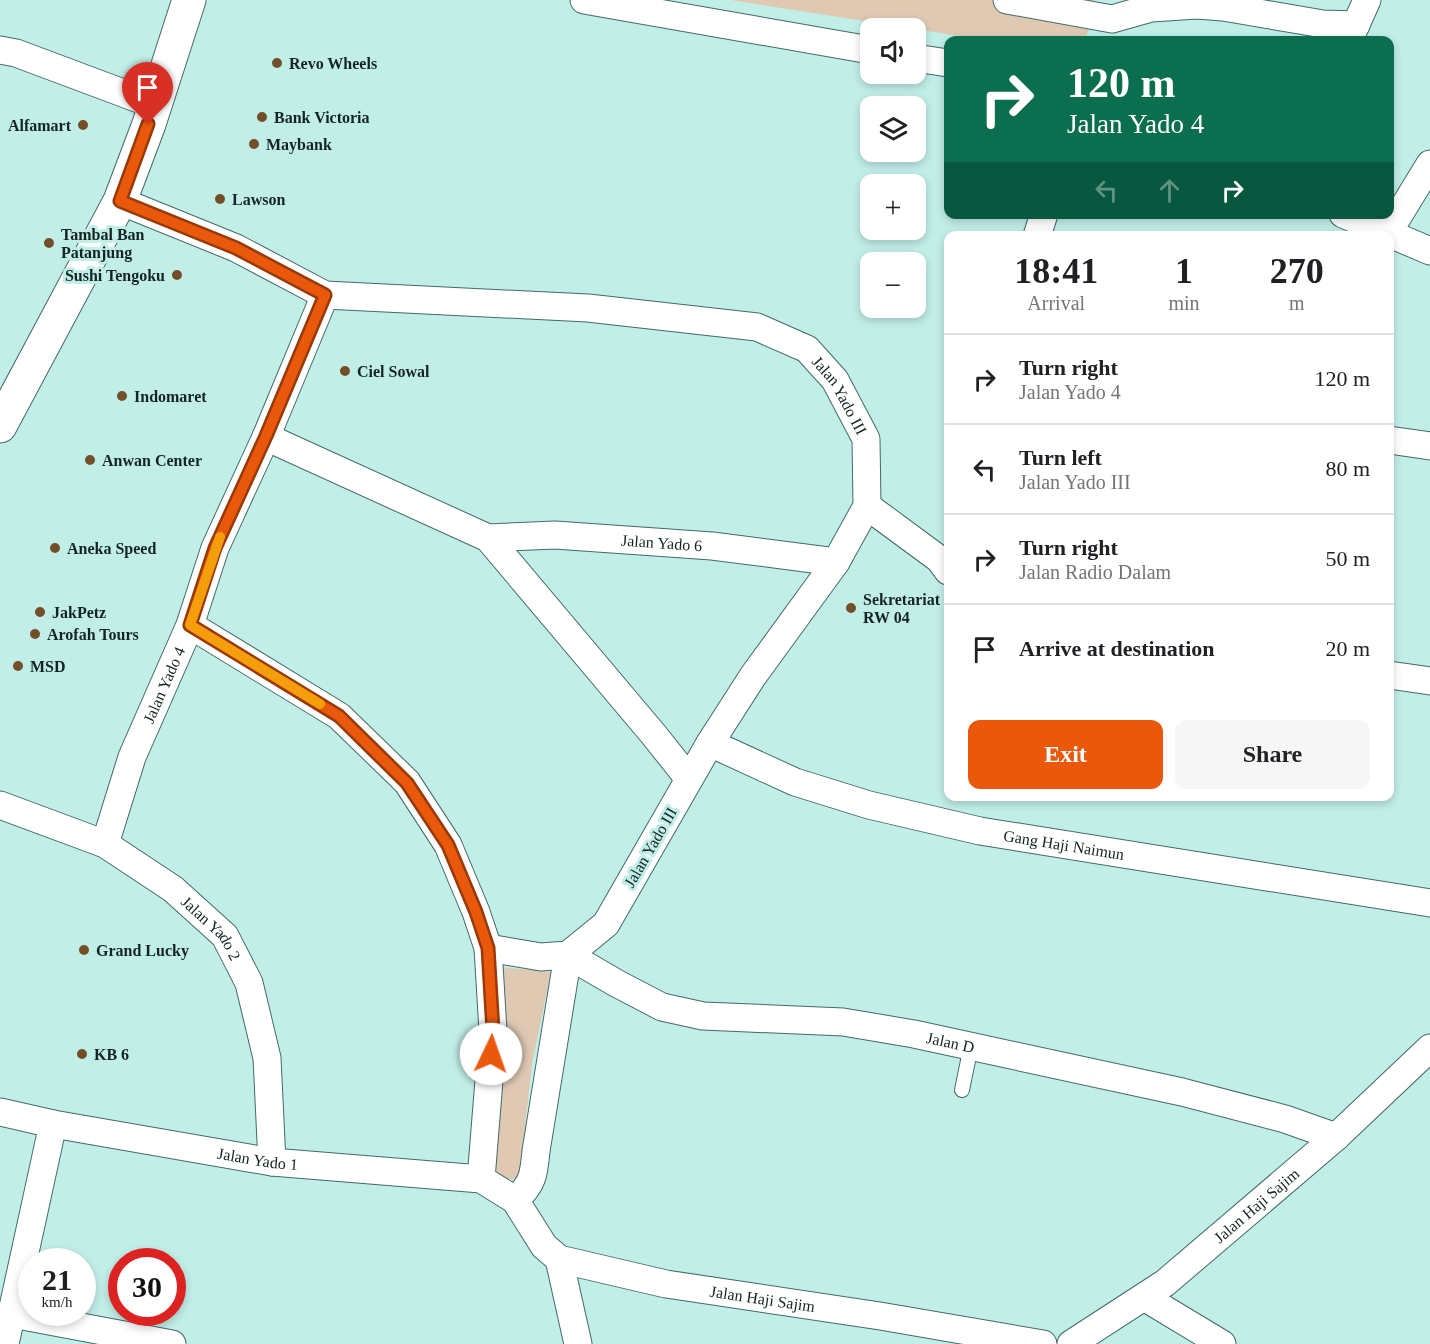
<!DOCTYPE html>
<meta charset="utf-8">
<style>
:root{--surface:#fff;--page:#f6f6f6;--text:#202124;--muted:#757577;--line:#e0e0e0;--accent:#ea580c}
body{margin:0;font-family:"Times New Roman",serif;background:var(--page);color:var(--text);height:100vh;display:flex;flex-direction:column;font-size:22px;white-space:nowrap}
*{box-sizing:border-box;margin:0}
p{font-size:20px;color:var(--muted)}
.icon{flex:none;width:33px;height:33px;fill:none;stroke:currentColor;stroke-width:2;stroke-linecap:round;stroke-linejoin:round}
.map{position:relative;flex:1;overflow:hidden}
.panel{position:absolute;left:944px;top:231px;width:450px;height:570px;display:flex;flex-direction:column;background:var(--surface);border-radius:12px;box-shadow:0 3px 9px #0003}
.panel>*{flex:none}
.hud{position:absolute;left:944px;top:36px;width:450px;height:183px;border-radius:12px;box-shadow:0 3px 9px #0003;background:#0b6e4f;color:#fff;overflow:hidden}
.fabs{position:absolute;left:860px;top:18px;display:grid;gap:12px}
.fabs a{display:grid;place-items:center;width:66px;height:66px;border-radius:12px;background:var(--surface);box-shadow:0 3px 9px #0003;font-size:30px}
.speed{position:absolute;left:18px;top:1248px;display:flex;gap:12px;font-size:30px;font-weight:700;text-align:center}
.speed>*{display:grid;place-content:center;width:78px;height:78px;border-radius:50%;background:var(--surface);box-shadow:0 3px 9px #0003;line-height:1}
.speed small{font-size:15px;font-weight:400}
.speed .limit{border:9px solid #d22;background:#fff;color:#111}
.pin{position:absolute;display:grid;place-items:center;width:51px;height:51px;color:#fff;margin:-62px -26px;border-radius:50% 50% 50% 0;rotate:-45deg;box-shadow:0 0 6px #0007}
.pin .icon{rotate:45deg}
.me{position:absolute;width:66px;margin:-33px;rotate:3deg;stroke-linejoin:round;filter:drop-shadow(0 0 4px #0008)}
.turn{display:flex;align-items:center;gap:21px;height:126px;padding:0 24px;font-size:27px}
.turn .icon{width:78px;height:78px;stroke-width:2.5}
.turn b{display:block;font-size:42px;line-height:51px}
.lanes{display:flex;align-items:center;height:57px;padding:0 24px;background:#0003;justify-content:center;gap:30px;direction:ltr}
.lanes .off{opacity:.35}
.eta{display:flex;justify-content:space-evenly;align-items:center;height:102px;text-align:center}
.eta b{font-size:36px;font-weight:700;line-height:42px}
.primary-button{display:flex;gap:12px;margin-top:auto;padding:12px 24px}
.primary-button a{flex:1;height:69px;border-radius:12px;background:var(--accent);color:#fff;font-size:24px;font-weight:700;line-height:69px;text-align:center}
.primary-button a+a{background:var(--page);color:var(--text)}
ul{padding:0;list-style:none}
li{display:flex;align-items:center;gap:18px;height:90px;padding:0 24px;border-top:2px solid var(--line)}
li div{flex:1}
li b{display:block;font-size:22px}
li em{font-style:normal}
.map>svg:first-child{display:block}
.green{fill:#e0c9b3}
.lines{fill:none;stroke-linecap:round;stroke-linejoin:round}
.service-casing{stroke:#426a66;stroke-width:16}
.minor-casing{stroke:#426a66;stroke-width:29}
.secondary-casing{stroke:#426a66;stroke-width:35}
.service{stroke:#fff;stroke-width:14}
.minor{stroke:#fff;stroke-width:27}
.secondary{stroke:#fff;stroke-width:33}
.route-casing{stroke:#983908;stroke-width:15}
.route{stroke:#ea580c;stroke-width:10}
.slow{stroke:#f59e0b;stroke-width:10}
.poi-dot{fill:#734f29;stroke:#c2eee8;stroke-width:2}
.labels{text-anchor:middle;stroke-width:6;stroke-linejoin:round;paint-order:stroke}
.poi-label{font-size:16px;font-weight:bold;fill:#132422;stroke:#c2eee8;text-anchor:start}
.street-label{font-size:16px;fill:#132422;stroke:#c2eee8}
</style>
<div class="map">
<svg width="1430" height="1344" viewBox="0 0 1430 1344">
<rect width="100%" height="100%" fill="#c2eee8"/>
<path class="green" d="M731 0H1095L1090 27 1084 40H985Z
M501 967 551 972 532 1064 519 1180 491 1177Z"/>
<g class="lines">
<defs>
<path id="service" d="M962 1090 971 1046"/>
<g id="minor">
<path d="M584 0 870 50"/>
<path d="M1007 0 1112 19 1151 8 1197 5 1223 7 1323 24 1356 25"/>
<path d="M1349 40 1367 0"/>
<path d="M0 50 16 53 155 105"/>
<path d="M915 58 948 63"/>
<path id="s1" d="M120 201 236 248 325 295 588 308 757 327 807 349 835 380 866 439 867 506 836 562 753 676 710 743 606 924 568 955 536 1151C534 1174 533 1184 515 1200"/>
<path d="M1343 214 1430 251"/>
<path d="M1037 236 1044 214"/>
<path d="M1386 236 1430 164"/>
<path d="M266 437 488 538 654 735 689 779"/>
<path d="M1389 440 1430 446"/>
<path d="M867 506 939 559 948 571"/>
<path id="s2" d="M488 538 555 535 712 546 836 562"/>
<path d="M190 625 339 716 407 782 448 845 476 912 488 948 493 1031 481 1179"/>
<path d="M1389 675 1430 681"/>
<path id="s3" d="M710 743 795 782 869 805 980 831 1430 903"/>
<path id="s4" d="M0 805 105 844 173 889 225 936 249 983 267 1058 272 1162"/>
<path id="s5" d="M105 844 132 757 190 625 215 548 266 437 325 295"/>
<path d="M488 948 541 957 568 955"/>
<path id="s6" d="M568 955 616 983 662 1007 703 1016 843 1022 914 1034 1182 1092 1285 1119 1336 1137"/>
<path id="s7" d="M0 1112 53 1124 272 1162 481 1179 515 1200 544 1246 559 1259 666 1284 880 1316 1043 1344"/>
<path d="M559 1259 578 1344"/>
<path d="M1144 1297 1222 1344"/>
<path d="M12 1314 172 1344"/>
<path d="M5 1344 53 1124"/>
<path id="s8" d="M1071 1344 1165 1283 1336 1137 1430 1048"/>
</g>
<path id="secondary" d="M0 426 120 201 149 124 189 0"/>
</defs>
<use href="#service" class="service-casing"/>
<use href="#minor" class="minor-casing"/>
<use href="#secondary" class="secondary-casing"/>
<use href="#service" class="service"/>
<use href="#minor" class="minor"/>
<use href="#secondary" class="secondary"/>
</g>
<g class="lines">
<defs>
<path id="route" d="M148 124 120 201 236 248 325 295 266 436 215 548 190 625 339 716 407 783 448 845 476 912 488 948 493 1031 491 1054"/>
</defs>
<use href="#route" class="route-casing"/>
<use href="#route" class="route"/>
<path class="slow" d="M220 537 190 625 320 704"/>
</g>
<g class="poi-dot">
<circle cx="277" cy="63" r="6"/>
<circle cx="262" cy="117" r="6"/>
<circle cx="83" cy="125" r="6"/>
<circle cx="254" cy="144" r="6"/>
<circle cx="220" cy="199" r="6"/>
<circle cx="49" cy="243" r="6"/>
<circle cx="177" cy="275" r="6"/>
<circle cx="345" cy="371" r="6"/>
<circle cx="122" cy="396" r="6"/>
<circle cx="90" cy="460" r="6"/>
<circle cx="55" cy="548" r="6"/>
<circle cx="851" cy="608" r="6"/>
<circle cx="40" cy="612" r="6"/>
<circle cx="35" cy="634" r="6"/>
<circle cx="18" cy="666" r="6"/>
<circle cx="84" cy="950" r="6"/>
<circle cx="82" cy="1054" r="6"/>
</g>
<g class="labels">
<g class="poi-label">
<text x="289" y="69">Revo Wheels</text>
<text x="274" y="123">Bank Victoria</text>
<text x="71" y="131" text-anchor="end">Alfamart</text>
<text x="266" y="150">Maybank</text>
<text x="232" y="205">Lawson</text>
<text x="61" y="240">Tambal Ban<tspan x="61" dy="18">Patanjung</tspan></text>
<text x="165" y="281" text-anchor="end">Sushi Tengoku</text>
<text x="357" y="377">Ciel Sowal</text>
<text x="134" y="402">Indomaret</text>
<text x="102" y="466">Anwan Center</text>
<text x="67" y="554">Aneka Speed</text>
<text x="863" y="605">Sekretariat<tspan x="863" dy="18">RW 04</tspan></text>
<text x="52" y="618">JakPetz</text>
<text x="47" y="640">Arofah Tours</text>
<text x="30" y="672">MSD</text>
<text x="96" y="956">Grand Lucky</text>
<text x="94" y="1060">KB 6</text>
</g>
<g class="street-label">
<text dy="6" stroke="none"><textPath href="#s1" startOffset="771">Jalan Yado III</textPath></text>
<text dy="6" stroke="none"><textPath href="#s2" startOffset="174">Jalan Yado 6</textPath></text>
<text dy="6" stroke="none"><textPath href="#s5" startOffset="170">Jalan Yado 4</textPath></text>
<text dy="6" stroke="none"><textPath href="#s3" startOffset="370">Gang Haji Naimun</textPath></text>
<text transform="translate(650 847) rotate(-60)" y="6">Jalan Yado III</text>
<text dy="6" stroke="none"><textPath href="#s4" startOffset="249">Jalan Yado 2</textPath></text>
<text dy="6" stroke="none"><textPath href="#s6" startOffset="399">Jalan D</textPath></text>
<text dy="6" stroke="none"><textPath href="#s7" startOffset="262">Jalan Yado 1</textPath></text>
<text dy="6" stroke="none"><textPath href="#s8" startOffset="232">Jalan Haji Sajim</textPath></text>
<text dy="6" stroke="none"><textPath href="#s7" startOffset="808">Jalan Haji Sajim</textPath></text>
</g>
</g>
</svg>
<div class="fabs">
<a><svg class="icon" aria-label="sound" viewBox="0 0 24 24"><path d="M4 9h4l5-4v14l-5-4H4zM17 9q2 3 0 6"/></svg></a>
<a><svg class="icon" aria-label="layers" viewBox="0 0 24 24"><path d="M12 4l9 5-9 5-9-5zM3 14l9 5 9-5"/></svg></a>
<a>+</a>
<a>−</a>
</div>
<div class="speed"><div>21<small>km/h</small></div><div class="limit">30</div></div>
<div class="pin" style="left:148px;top:124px;background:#d93025"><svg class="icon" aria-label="arrive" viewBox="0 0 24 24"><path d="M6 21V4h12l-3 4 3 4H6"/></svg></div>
<svg class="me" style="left:491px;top:1054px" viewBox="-20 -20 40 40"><circle r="19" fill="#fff"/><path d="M0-13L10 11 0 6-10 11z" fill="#ea580c"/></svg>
<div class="hud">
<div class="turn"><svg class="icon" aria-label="right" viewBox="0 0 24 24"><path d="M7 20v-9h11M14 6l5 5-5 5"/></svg><div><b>120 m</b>Jalan Yado 4</div></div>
<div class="lanes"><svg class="icon off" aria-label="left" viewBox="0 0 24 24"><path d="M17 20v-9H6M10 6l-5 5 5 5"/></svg><svg class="icon off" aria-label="ahead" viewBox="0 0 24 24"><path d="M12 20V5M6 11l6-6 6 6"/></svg><svg class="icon" aria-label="right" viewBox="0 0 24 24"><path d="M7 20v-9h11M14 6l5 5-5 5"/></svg></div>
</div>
<section class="panel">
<div class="eta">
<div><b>18:41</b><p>Arrival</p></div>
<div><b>1</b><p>min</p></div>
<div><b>270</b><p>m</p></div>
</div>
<ul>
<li><svg class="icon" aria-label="right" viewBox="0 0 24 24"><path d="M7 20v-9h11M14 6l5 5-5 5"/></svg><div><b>Turn right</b><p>Jalan Yado 4</p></div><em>120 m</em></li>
<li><svg class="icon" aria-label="left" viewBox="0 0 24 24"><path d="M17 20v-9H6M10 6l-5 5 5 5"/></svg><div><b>Turn left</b><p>Jalan Yado III</p></div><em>80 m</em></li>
<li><svg class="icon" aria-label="right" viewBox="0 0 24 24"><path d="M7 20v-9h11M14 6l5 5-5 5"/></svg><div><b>Turn right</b><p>Jalan Radio Dalam</p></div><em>50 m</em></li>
<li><svg class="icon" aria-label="arrive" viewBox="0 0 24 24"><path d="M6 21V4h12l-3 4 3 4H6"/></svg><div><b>Arrive at destination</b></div><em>20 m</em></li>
</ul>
<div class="primary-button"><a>Exit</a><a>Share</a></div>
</section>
</div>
